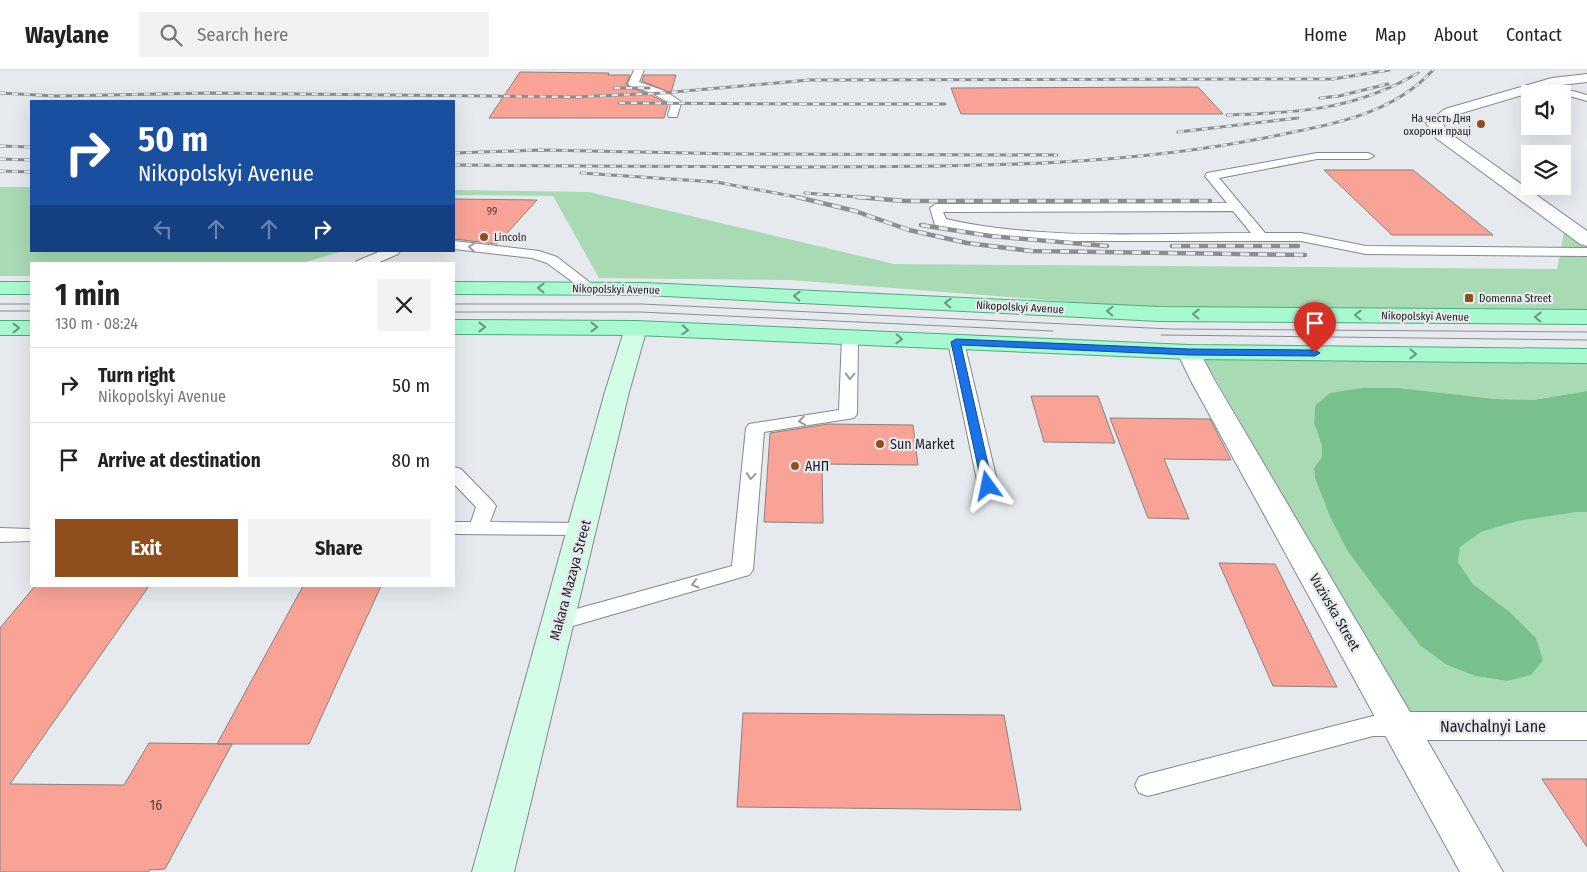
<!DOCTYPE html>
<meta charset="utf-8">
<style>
:root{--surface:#fff;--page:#f2f2f2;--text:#222;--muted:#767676;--line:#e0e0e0;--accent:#8f4e1b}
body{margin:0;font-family:"Fira Sans Condensed",sans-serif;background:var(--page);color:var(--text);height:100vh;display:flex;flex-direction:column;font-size:19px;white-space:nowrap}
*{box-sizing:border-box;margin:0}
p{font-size:16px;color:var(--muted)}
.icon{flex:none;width:28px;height:28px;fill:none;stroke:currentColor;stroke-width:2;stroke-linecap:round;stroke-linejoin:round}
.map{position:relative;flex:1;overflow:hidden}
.sheet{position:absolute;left:30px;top:192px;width:425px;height:325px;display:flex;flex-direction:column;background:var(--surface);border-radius:0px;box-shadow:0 5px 20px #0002}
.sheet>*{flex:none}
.hud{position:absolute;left:30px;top:30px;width:425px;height:152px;border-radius:0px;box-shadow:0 5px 20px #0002;background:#1a4fa0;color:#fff;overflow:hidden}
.fabs{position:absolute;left:1521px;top:15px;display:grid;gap:10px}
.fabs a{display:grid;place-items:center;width:50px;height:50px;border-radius:0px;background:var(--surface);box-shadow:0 5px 20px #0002;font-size:25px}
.pin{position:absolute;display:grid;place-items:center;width:42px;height:42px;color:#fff;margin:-51px -21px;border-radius:50% 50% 50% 0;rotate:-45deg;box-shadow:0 0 5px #0007}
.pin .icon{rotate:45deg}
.me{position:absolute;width:55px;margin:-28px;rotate:348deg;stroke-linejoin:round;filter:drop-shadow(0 0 4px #0008)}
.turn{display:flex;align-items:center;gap:18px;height:105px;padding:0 25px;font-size:22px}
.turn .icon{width:65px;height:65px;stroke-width:2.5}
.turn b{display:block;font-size:35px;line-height:42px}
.lanes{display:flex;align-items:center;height:48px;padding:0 25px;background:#0003;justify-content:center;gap:25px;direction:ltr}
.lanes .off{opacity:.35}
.round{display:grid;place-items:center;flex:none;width:52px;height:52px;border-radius:0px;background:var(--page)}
.head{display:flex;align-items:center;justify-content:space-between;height:85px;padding:0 25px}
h1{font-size:30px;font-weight:700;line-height:38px}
.primary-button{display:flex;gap:10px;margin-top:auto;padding:10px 25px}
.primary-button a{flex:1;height:58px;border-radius:0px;background:var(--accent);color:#fff;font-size:20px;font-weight:700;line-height:58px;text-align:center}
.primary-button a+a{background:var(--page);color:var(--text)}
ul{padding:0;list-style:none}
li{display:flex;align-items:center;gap:15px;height:75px;padding:0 25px;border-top:1px solid var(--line)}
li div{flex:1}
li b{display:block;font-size:19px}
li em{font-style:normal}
header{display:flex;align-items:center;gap:30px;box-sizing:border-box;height:70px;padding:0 25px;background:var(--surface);border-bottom:1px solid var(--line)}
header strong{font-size:24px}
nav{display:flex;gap:28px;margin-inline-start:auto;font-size:18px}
.search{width:350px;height:45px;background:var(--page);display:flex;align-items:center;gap:12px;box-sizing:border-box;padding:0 18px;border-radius:0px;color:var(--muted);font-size:19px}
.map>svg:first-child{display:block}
.green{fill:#a8dab3}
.forest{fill:#79c18c}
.building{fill:#f9a396;stroke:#888281}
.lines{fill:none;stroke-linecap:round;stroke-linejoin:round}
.lane-casing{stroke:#84888c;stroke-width:2}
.street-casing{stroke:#84888c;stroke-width:2}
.secondary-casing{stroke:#84888c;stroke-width:2}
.primary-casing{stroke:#50ab7d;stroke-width:2}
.lane{fill:#fff;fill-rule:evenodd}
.street{fill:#fff;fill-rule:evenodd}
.secondary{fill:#d3fde7;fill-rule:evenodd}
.primary{fill:#a7facf;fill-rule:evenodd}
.tram{stroke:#8a8e90;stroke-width:1}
.rail-far1-casing{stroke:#8a8e90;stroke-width:3}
.rail-casing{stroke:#8a8e90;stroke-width:4.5}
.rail-far1{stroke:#e6eaee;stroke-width:2;stroke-dasharray:6;stroke-linecap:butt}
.rail{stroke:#e6eaee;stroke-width:3;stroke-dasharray:9;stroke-linecap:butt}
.oneway{stroke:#999a9b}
.oneway2{stroke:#699780}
.route{fill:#1a73e8;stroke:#114b97}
.poi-dot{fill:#8f4e1b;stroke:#e6eaee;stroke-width:2}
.labels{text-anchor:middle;stroke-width:4.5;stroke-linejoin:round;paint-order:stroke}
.far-poi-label{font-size:11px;fill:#1d1f20;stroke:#e6eaee;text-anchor:start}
.number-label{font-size:11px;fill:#54403e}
.far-street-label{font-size:11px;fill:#1d1f20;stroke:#e6eaee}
.poi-label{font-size:14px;fill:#1d1f20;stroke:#e6eaee;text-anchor:start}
.street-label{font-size:14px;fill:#1d1f20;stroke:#e6eaee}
.near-number-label{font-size:14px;fill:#54403e}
.near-street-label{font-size:16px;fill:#1d1f20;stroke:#e6eaee}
</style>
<header>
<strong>Waylane</strong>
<div class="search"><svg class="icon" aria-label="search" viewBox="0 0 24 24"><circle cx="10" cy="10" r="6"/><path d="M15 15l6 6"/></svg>Search here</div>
<nav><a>Home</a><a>Map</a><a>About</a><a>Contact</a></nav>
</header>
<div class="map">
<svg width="1587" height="802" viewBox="0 0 1587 802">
<rect width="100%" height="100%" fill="#e6eaee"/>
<path class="green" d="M0 117H31V181H343L299 194H31V206H0Z
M454 120 589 122 894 194 1557 199 1564 162 1587 179V243L1162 239 790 210 599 208 553 126 454 125Z
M1204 289 1587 293V321L1533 330 1496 329 1399 318H1362L1315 336 1314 353 1322 376V387L1314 398 1315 408 1330 447 1347 480 1447 595 1475 606 1507 611 1543 590 1536 568 1510 542 1473 514 1458 492 1460 476 1481 462 1518 451 1577 442H1587V643H1409Z"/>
<path class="forest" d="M1362 318H1399L1496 329 1533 330 1587 321V442H1577L1518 451 1481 462 1460 477 1458 492 1473 514 1510 542 1536 568 1543 590 1531 605 1507 611 1475 606 1447 595 1421 576 1375 518 1347 480 1330 447 1315 408 1314 398 1322 387V376L1314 353 1315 336 1330 323Z"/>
<path class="building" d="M520 2 609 3 608 5H630L626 14 629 17 651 25 668 34 664 48H489Z
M644 5H676L671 23 642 11Z
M1198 17 1223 44H961L951 18Z
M1324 100H1413L1493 165H1392Z
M454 129 537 130 497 174 454 169Z
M1031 326H1098L1115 373 1044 372Z
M1110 348 1210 349 1231 390 1164 389 1189 449 1148 448Z
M828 354 913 355 918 395 822 394 823 453 764 452 770 363Z
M1219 493 1275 494 1337 617 1273 616Z
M35 516H149L10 714 124 715 149 673 232 674 165 799 149 800 148 802H0V558Z
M303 516H381L309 674H217Z
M743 643 1004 645 1021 740 737 737Z
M1542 709H1587V777Z"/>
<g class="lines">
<defs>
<path id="lane" d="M634 0H644L639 12 665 21 680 31 681 33 677 47H669L668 45 671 34 652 23 630 16 628 14Z
M1540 12 1587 25V31L1537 17 1535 15Z
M1317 83H1368L1374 86 1368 89H1317L1219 108 1265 163H1301L1366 176 1587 178V186L1366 184 1301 171H1057L966 162 935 155 930 138 936 134 1227 133 1205 106 1207 103ZM1233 141 1251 163C1154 163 1040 171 946 149L943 142Z
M454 171 539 181 557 187 597 218 595 221H585L547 193 532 188 454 179Z
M381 181H400L398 184 375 194H355L357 191Z
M850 262 856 264 858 267 857 344 854 348 764 362 753 500 749 505 559 560 551 558 548 552 551 546 732 496 746 358 749 354 755 353 839 340 842 267 844 264Z
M956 267 962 269 964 272 998 415 995 419 988 421 981 419 978 415 948 272 950 269Z
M454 397 461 399 493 432 496 436 490 452 583 453 590 454 593 459 590 464 583 465 454 464V452H471L476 437 454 414Z
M0 458 31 459V471L0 472Z
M1373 646H1400L1409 649 1412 656 1409 663 1400 666H1373L1148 726 1139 723 1135 715 1139 707 1148 704Z"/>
<path id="street" d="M1587 4V12L1553 16 1455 45 1443 54 1448 62 1587 161V176L1580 174 1436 68 1426 53 1445 39 1552 8Z
M1189 275 1197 277 1215 311 1410 642H1587V670H1427L1503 802H1460L1191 311 1177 282 1181 277Z"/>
<path id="secondary" d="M636 251 644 253 647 258 629 322 514 802H472L605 322 625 258 628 253Z"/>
<path id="primary" d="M0 212H31V224H0Z
M454 212 646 213 1159 237 1587 240V254L1159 251 646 225 454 224Z
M454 250 636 251 1189 275 1587 279V293L1189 289 636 265 454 264Z
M0 251H31V265H0Z"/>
</defs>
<use href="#lane" class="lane-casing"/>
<use href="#street" class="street-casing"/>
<use href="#secondary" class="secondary-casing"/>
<use href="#primary" class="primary-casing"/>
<use href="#lane" class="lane"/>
<use href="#street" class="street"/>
<use href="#secondary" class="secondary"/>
<use href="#primary" class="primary"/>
<path class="tram" d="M0 234H31
M454 234H642L1171 259 1587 262
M0 241H31
M454 242H640L1053 261
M1161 265 1587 270"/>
<defs>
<path id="rail-far1" d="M614 18H649
M0 23 56 26 211 23 576 27 662 23 809 10 1333 9 1389 0
M1320 28 1339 26 1388 14
M619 33 806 34
M801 34H945
M1227 45C1298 43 1355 40 1418 3
M1178 62 1298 48
M0 76 31 77
M454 83 541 80 739 84 1057 85
M0 89 31 90
M454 95C569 96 685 97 800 97 959 96 1118 98 1274 66 1332 54 1392 45 1433 0
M0 101 31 102
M581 103 716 112 802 128
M805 123 873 128"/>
<path id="rail" d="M797 127 855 141 909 160 967 173 1031 181 1305 185
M857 127 905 131H1210
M921 155 990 166 1107 176
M1172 176H1298"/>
</defs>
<use href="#rail-far1" class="rail-far1-casing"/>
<use href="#rail" class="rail-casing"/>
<use href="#rail-far1" class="rail-far1"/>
<use href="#rail" class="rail"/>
</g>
<defs><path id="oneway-chevron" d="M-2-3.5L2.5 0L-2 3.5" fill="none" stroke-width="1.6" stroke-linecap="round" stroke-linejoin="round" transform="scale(1.25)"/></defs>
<g class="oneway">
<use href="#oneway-chevron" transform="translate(472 177) rotate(-175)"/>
<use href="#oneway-chevron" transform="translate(850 306) rotate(92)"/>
<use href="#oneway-chevron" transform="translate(802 351) rotate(172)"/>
<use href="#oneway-chevron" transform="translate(751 406) rotate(95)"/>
<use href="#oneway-chevron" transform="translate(695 514) rotate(164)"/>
</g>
<g class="oneway2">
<use href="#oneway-chevron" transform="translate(541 218) rotate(-180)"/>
<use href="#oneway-chevron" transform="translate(797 226) rotate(-177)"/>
<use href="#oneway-chevron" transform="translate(948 233) rotate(-177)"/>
<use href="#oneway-chevron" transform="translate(1110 241) rotate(-177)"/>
<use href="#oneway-chevron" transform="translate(1196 244) rotate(-179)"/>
<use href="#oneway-chevron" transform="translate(1358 245) rotate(-179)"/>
<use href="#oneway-chevron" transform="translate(1538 247) rotate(-179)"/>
<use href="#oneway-chevron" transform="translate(482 257)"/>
<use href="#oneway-chevron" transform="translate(594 257)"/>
<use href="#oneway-chevron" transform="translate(16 258)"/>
<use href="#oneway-chevron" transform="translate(685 260) rotate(3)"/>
<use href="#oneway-chevron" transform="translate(899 269) rotate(3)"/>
<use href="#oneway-chevron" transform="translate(1413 284) rotate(1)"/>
</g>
<path class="route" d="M956 269 1189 279 1315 280 1320 283 1315 286 1189 285 961 275 993 416 988 419 982 416 951 272Z"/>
<g class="poi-dot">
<circle cx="1481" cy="54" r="5"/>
<circle cx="484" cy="167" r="5"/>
<rect x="1464" y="223" width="10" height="10" rx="2.5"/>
<circle cx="880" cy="374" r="5"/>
<circle cx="795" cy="396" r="5"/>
</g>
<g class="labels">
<g class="far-poi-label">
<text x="1471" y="52" text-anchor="end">На честь Дня<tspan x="1471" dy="13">охорони праці</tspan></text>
<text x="494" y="171">Lincoln</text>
<text x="1479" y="232">Domenna Street</text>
</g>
<g class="number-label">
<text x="492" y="145">99</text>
</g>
<g class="far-street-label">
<text transform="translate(616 219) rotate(1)" y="4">Nikopolskyi Avenue</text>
<text transform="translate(1020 237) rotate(3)" y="4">Nikopolskyi Avenue</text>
<text transform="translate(1425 246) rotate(1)" y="4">Nikopolskyi Avenue</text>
</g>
<g class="poi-label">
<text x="890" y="379">Sun Market</text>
<text x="805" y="401">АНП</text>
</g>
<g class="street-label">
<text transform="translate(570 510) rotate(-75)" y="5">Makara Mazaya Street</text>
<text transform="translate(1335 542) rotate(60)" y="5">Vuzivska Street</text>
</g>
<g class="near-number-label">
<text x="156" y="740">16</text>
</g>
<g class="near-street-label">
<text x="1493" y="662">Navchalnyi Lane</text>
</g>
</g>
</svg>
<div class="fabs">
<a><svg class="icon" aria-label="sound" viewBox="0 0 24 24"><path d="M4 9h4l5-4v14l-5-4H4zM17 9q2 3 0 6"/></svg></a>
<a><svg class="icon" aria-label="layers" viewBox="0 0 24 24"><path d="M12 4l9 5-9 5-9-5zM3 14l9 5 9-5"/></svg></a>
</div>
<div class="pin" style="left:1315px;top:283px;background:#d93025"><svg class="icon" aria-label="arrive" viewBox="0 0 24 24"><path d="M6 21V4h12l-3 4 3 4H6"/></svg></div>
<svg class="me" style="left:988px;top:416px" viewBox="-20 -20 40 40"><path d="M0-17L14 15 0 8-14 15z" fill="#1a73e8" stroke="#fff" stroke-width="4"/></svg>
<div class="hud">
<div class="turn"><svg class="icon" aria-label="right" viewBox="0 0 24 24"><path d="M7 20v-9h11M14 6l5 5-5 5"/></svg><div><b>50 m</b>Nikopolskyi Avenue</div></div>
<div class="lanes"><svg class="icon off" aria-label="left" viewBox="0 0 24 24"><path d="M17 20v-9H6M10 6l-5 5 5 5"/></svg><svg class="icon off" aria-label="ahead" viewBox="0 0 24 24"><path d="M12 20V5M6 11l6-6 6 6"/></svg><svg class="icon off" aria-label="ahead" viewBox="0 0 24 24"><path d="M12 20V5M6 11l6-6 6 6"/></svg><svg class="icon" aria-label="right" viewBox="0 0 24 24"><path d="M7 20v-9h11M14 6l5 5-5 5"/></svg></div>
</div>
<section class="sheet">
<div class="head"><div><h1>1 min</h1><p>130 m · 08:24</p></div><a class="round"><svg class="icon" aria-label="close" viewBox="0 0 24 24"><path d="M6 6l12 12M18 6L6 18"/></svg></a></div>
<ul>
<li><svg class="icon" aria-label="right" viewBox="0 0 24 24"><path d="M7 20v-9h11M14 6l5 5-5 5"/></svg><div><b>Turn right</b><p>Nikopolskyi Avenue</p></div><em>50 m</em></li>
<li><svg class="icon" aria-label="arrive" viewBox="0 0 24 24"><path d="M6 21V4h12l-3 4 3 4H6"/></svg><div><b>Arrive at destination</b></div><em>80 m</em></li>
</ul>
<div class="primary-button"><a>Exit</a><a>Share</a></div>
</section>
</div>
